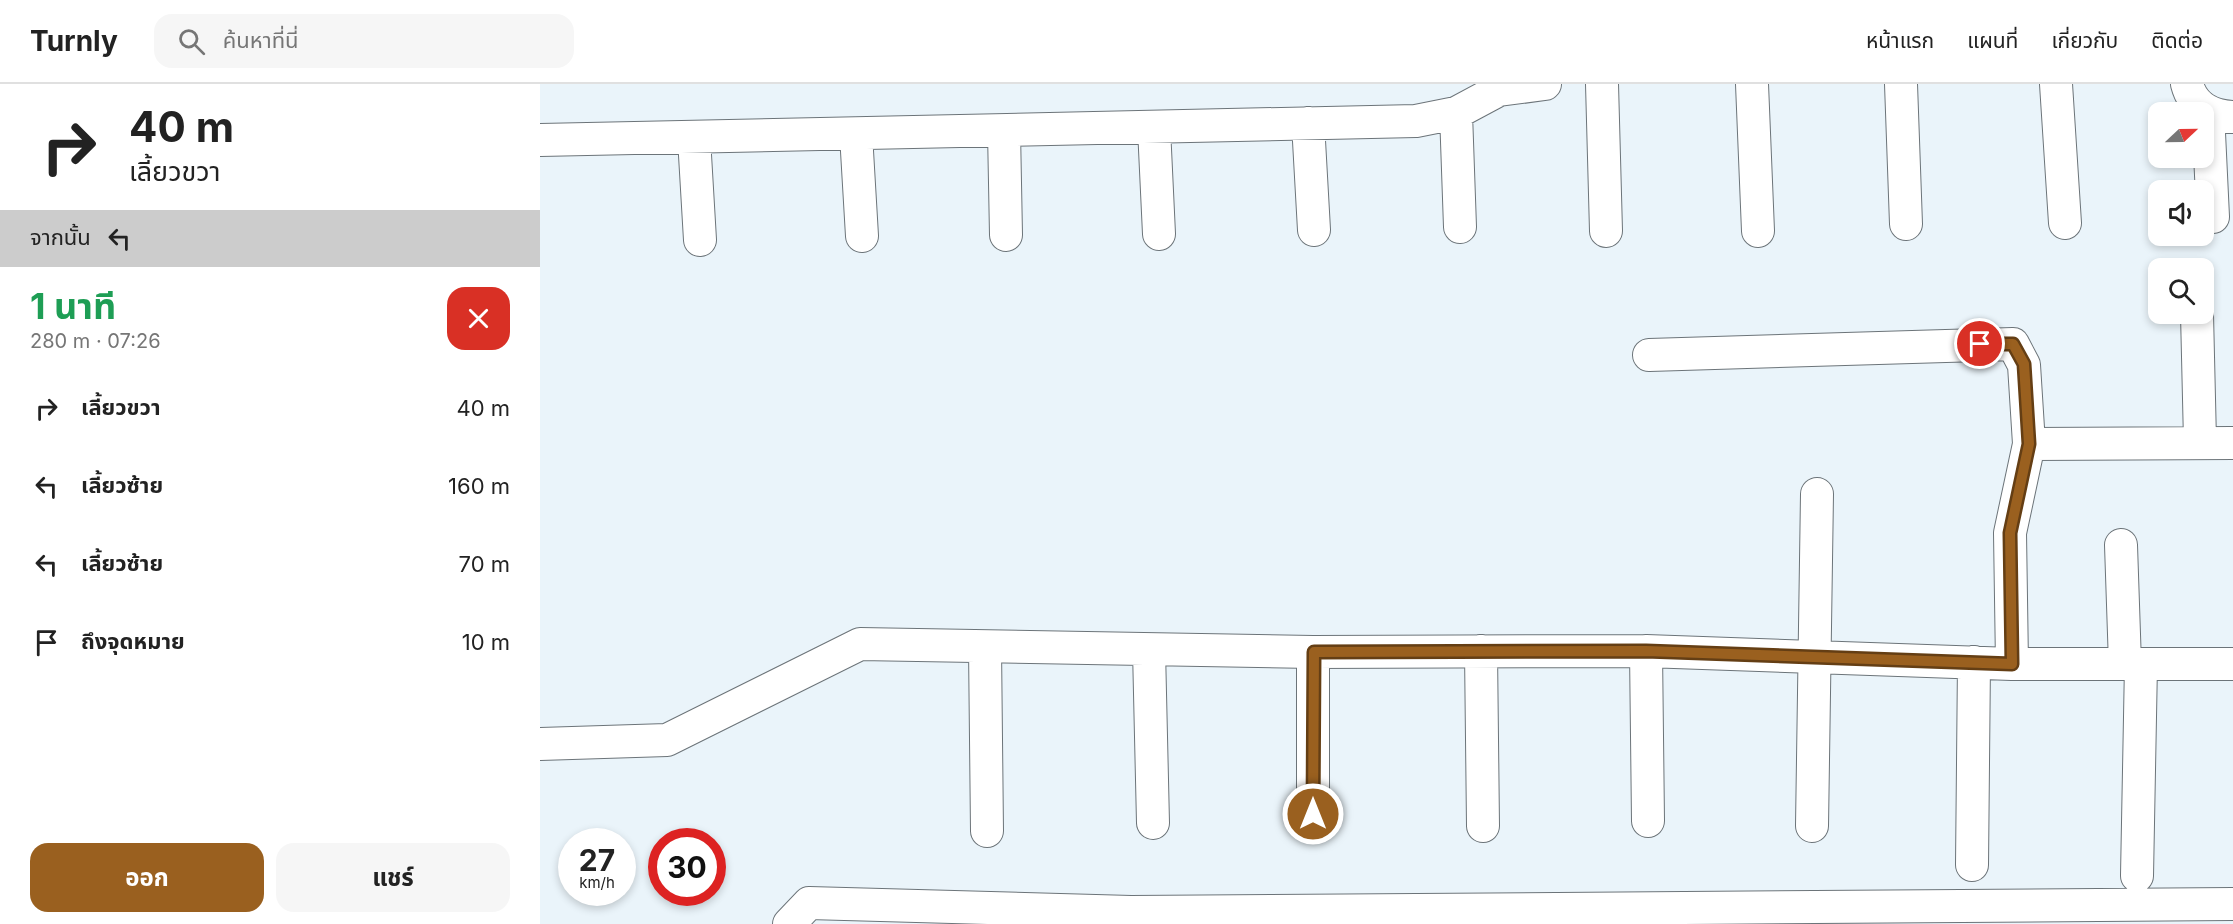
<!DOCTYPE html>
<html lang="th">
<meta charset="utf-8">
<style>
:root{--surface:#fff;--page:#f6f6f6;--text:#222;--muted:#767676;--line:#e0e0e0;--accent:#9a601f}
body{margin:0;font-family:Inter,"Noto Sans Thai",sans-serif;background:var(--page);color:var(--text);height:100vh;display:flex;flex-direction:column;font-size:22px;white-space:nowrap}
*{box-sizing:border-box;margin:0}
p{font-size:20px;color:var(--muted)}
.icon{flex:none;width:33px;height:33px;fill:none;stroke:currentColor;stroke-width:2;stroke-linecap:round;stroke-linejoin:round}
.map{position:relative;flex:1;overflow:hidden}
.details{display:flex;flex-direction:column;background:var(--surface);width:540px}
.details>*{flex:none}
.top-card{background:#fff;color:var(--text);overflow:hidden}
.needle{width:39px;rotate:68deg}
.buttons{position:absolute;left:1608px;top:18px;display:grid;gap:12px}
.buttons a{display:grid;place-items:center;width:66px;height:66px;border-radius:12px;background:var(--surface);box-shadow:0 3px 9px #0003;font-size:30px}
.speed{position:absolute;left:18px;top:744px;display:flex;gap:12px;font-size:30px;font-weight:700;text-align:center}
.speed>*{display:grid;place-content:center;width:78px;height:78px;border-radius:50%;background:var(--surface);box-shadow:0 3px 9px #0003;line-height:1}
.speed small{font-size:15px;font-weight:400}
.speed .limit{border:9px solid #d22;background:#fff;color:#111}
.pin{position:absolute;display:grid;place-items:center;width:51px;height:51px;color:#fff;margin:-26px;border:3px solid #fff;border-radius:50%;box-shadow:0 2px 6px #0007}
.me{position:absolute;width:66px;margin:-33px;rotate:0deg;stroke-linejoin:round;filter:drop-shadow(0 0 4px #0008)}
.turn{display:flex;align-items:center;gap:21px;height:126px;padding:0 30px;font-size:27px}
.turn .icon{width:78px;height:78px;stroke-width:2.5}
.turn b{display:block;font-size:42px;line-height:51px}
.then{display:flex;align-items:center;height:57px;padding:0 30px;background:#0003;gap:12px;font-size:22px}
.round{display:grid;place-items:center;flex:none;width:63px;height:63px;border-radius:18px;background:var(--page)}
.headline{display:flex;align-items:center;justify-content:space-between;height:102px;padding:0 30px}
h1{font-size:36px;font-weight:700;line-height:45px;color:#1e9e55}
.button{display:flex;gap:12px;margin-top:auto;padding:12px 30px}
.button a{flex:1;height:69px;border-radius:18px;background:var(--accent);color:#fff;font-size:24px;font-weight:700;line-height:69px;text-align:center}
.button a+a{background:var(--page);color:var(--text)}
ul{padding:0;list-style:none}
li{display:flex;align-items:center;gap:18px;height:78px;padding:0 30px}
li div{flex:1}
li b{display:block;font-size:22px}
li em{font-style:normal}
header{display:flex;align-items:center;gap:36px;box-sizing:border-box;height:84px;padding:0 30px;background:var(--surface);border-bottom:2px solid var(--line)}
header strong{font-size:28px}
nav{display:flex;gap:33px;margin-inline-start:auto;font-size:21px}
.search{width:420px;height:54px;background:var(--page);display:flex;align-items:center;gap:15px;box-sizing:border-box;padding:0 21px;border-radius:18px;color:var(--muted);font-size:22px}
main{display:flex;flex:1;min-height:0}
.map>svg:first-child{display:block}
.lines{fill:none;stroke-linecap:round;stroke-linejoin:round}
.minor-casing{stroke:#6c7479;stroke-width:34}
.minor{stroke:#fff;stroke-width:32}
.route-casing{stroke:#643e14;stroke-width:15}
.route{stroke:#9a601f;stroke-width:10}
</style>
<header>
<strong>Turnly</strong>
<div class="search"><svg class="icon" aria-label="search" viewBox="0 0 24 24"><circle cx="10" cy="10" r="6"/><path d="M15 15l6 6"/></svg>ค้นหาที่นี่</div>
<nav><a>หน้าแรก</a><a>แผนที่</a><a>เกี่ยวกับ</a><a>ติดต่อ</a></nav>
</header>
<main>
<section class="details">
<div class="top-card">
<div class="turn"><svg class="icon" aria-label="right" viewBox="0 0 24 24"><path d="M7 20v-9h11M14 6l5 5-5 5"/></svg><div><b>40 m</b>เลี้ยวขวา</div></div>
<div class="then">จากนั้น<svg class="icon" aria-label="left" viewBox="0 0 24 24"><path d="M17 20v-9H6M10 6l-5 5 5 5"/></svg></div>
</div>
<div class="headline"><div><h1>1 นาที</h1><p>280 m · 07:26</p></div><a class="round" style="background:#d93025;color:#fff"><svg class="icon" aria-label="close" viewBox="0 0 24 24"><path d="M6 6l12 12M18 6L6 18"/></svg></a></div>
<ul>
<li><svg class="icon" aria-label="right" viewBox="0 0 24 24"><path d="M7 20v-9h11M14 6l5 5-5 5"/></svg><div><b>เลี้ยวขวา</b></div><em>40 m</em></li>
<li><svg class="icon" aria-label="left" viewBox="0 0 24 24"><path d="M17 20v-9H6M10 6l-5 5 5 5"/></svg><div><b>เลี้ยวซ้าย</b></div><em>160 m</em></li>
<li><svg class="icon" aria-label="left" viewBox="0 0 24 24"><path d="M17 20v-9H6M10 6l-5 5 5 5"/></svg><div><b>เลี้ยวซ้าย</b></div><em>70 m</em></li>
<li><svg class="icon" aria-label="arrive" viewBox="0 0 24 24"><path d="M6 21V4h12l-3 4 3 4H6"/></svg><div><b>ถึงจุดหมาย</b></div><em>10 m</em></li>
</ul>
<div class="button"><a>ออก</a><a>แชร์</a></div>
</section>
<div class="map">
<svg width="1693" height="840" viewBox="0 0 1693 840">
<rect width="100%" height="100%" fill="#eaf4fa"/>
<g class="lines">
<defs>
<path id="minor" d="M1062 0 1066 147
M1212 0 1218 147
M1361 0 1366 140
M1516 0 1525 139
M1647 0C1653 23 1671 32 1693 33
M1668 28 1673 133
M916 29 920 143
M768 39 774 146
M614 44 619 150
M464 47 466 151
M316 50 322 152
M154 54 160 156
M0 56 876 37 916 29 959 6 1005 0
M1657 230 1660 357
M1109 271 1473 260 1484 281 1489 360 1470 449 1472 580
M1489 360 1693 359
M1581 461 1585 580
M445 563 447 747
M609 566 613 739
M941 567 943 742
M1106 567 1108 737
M0 660 127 656 320 560 773 568 1106 567 1472 580H1693
M773 730V568
M1272 742 1277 410
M1432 781 1434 578
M1597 792 1601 580
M249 840 269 819 591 828 1693 820"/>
</defs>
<use href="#minor" class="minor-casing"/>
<use href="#minor" class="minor"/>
</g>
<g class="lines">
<defs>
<path id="route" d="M773 730 774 568 1106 567 1472 580 1470 449 1489 360 1484 280 1473 260H1440"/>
</defs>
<use href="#route" class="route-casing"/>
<use href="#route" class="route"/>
</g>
</svg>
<div class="buttons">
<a><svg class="needle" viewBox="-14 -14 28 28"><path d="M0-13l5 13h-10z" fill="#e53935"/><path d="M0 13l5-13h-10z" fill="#767676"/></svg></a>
<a><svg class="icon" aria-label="sound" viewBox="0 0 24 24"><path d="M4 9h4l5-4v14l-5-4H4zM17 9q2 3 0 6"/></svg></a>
<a><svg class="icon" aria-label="search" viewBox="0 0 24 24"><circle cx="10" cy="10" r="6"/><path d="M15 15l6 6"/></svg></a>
</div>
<div class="speed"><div>27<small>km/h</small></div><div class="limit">30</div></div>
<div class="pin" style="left:1440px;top:260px;background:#d93025"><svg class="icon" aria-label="arrive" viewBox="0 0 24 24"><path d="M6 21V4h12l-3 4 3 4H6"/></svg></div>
<svg class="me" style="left:773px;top:730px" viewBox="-20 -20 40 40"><circle r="17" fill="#9a601f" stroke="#fff" stroke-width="3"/><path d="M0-11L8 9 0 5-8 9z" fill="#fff"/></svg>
</div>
</main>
